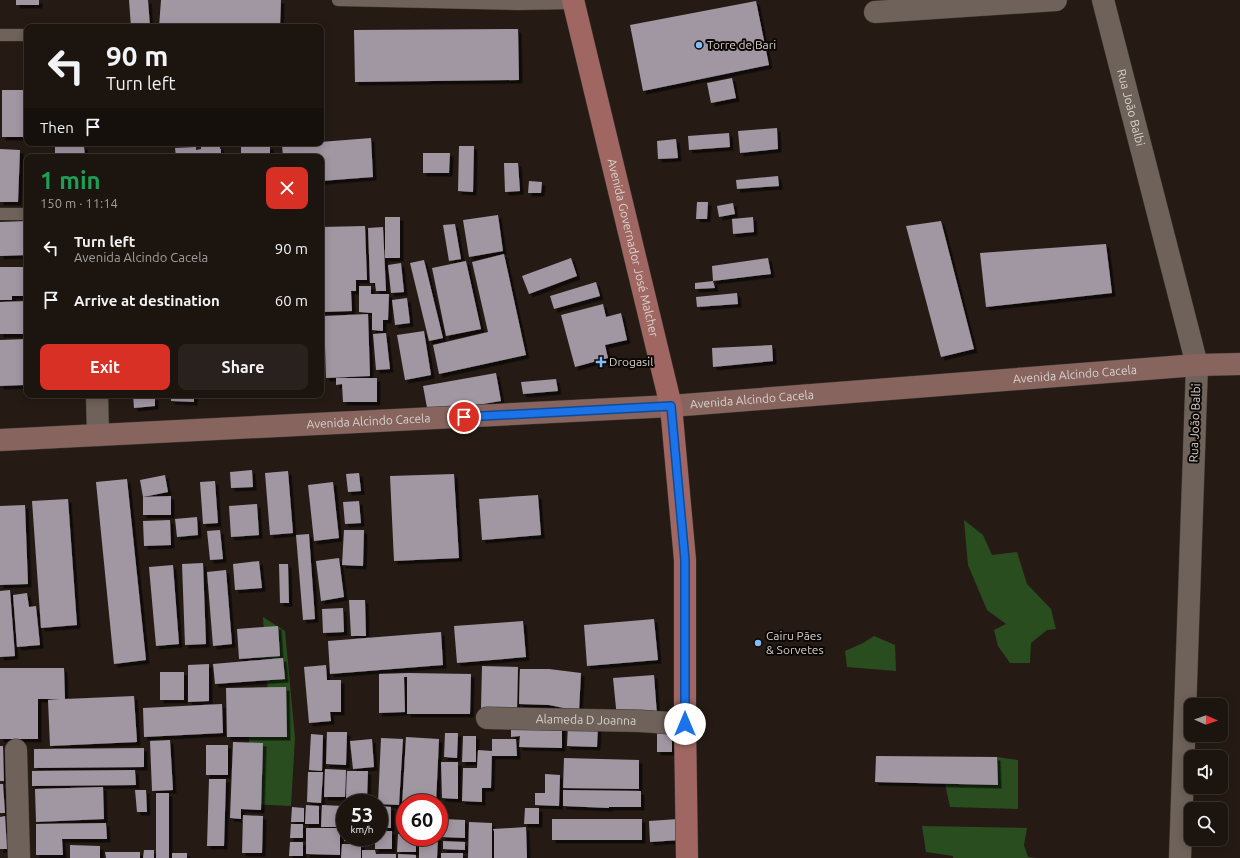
<!DOCTYPE html>
<meta charset="utf-8">
<style>
:root{--surface:#1c140f;--page:#29211d;--text:#f1f3f6;--muted:#a09e9e;--line:#3a332f;--accent:#d93025}
body{margin:0;font-family:Ubuntu,sans-serif;background:var(--page);color:var(--text);height:100vh;display:flex;flex-direction:column;font-size:15px;white-space:nowrap}
*{box-sizing:border-box;margin:0}
p{font-size:13px;color:var(--muted)}
.icon{flex:none;width:22px;height:22px;fill:none;stroke:currentColor;stroke-width:2;stroke-linecap:round;stroke-linejoin:round}
.map{position:relative;flex:1;overflow:hidden}
.details{position:absolute;left:24px;top:154px;width:300px;height:244px;display:flex;flex-direction:column;background:var(--surface);border-radius:8px;box-shadow:0 2px 10px #0003,0 0 0 1px var(--line)}
.details>*{flex:none}
.top-card{position:absolute;left:24px;top:24px;width:300px;height:122px;border-radius:8px;box-shadow:0 2px 10px #0003,0 0 0 1px var(--line);background:#1c140f;color:var(--text);overflow:hidden}
.needle{width:26px;rotate:92deg}
.buttons{position:absolute;left:1184px;top:698px;display:grid;gap:8px}
.buttons a{display:grid;place-items:center;width:44px;height:44px;border-radius:8px;background:var(--surface);box-shadow:0 2px 10px #0003,0 0 0 1px var(--line);font-size:20px}
.speed{position:absolute;left:336px;top:794px;display:flex;gap:8px;font-size:20px;font-weight:700;text-align:center}
.speed>*{display:grid;place-content:center;width:52px;height:52px;border-radius:50%;background:var(--surface);box-shadow:0 2px 10px #0003,0 0 0 1px var(--line);line-height:1}
.speed small{font-size:10px;font-weight:400}
.speed .limit{border:6px solid #d22;background:#fff;color:#111}
.pin{position:absolute;display:grid;place-items:center;width:34px;height:34px;color:#fff;margin:-17px;border:2px solid #fff;border-radius:50%;box-shadow:0 1px 4px #0007}
.me{position:absolute;width:44px;margin:-22px;rotate:0deg;stroke-linejoin:round;filter:drop-shadow(0 0 3px #0008)}
.turn{display:flex;align-items:center;gap:14px;height:84px;padding:0 16px;font-size:18px}
.turn .icon{width:52px;height:52px;stroke-width:2.5}
.turn b{display:block;font-size:28px;line-height:34px}
.then{display:flex;align-items:center;height:38px;padding:0 16px;background:#0003;gap:8px;font-size:15px}
.round{display:grid;place-items:center;flex:none;width:42px;height:42px;border-radius:8px;background:var(--page)}
.summary{display:flex;align-items:center;justify-content:space-between;height:68px;padding:0 16px}
h1{font-size:24px;font-weight:600;line-height:30px;color:#1e9e55}
.action{display:flex;gap:8px;margin-top:auto;padding:8px 16px}
.action a{flex:1;height:46px;border-radius:8px;background:var(--accent);color:#fff;font-size:16px;font-weight:600;line-height:46px;text-align:center}
.action a+a{background:var(--page);color:var(--text)}
ul{padding:0;list-style:none}
li{display:flex;align-items:center;gap:12px;height:52px;padding:0 16px}
li div{flex:1}
li b{display:block;font-size:15px}
li em{font-style:normal}
.map>svg:first-child{display:block}
.green{fill:#294d1f}
.building{fill:#a197a3;filter:url(#shadow)}
.lines{fill:none;stroke-linecap:round;stroke-linejoin:round}
.lane-casing{stroke:#3f3733;stroke-width:13}
.street-casing{stroke:#3f3733;stroke-width:23}
.secondary-casing{stroke:#3f3733;stroke-width:23}
.primary-casing{stroke:#3f3733;stroke-width:23}
.lane{stroke:#6e625a;stroke-width:12}
.street{stroke:#6e625a;stroke-width:22}
.secondary{stroke:#87645e;stroke-width:22}
.primary{stroke:#a06762;stroke-width:22}
.route-casing{stroke:#114b97;stroke-width:10}
.route{stroke:#1a73e8;stroke-width:7}
.poi-dot{fill:#80bdfa;stroke:#0b0705;stroke-width:1.5}
.labels{text-anchor:middle;stroke-width:4;stroke-linejoin:round;paint-order:stroke}
.poi-label{font-size:12px;fill:#d9d3ce;stroke:#0b0705;text-anchor:start}
.street-label{font-size:12px;fill:#d9d3ce;stroke:#0b0705}
</style>
<div class="map">
<svg width="1240" height="858" viewBox="0 0 1240 858">
<defs>
<filter id="shadow"><feDropShadow dx="3.5" dy="3.5" stdDeviation="0" flood-color="#0009"/></filter>
</defs>
<rect width="100%" height="100%" fill="#251b14"/>
<path class="green" d="M964 520 983 535 992 555 1017 552 1027 584 1051 609 1056 629 1047 630 1031 643 1030 663H1010L998 646 994 630 1006 624 987 610 968 565Z
M263 617 285 631 295 738 291 806 249 804V735L270 726Z
M874 636 895 645 896 671 847 667 845 651 863 643Z
M997 757 1018 760V809L950 807 945 784 997 785Z
M922 826 1027 828 1024 845 1028 857 1039 858H953V856L926 852Z"/>
<path class="building" d="M16 0H39V5H16Z
M129 0H148L150 27H131Z
M161 0H281L280 27H159Z
M756 1 769 65 643 91 630 25Z
M518 29 519 80 355 82 354 30Z
M732 78 736 98 711 103 707 83Z
M2 90H27V137H2Z
M777 128 778 149 740 153 738 131Z
M729 133 730 147 689 150 688 136Z
M371 138 373 177 321 181V157H283L282 145Z
M676 139 678 158 658 159 657 141Z
M84 146 85 157H55V147Z
M201 146H220V149H221V157H176L175 148 196 147V150L201 149Z
M270 146V157H241V147Z
M459 146H474L473 192 458 191Z
M0 149 20 150 18 202H0Z
M423 153H450L449 173H423Z
M98 155H120V157H98Z
M504 163H518L520 191 505 192Z
M778 176 779 186 737 189 736 180Z
M529 181 542 182 541 193H528Z
M697 202H708L707 219H696Z
M733 203 735 214 719 217 717 206Z
M498 215 503 251 469 257 463 220Z
M385 217H400V258H385Z
M753 217 754 232 733 234 732 219Z
M27 221V255L0 256V222Z
M941 221 974 349 941 357 906 226Z
M455 224 461 259 449 261 443 225Z
M365 226 367 280H356V291H351L352 311 322 312 321 227Z
M383 227 386 291H376L375 283H370L368 228Z
M1106 244 1112 293 986 307 980 253Z
M504 254 526 355 439 374 433 345 488 332 472 262Z
M571 258 577 276 529 294 522 276Z
M768 258 771 274 713 281 715 288 695 289V283L713 281 712 266Z
M424 260 443 338 429 341 410 263Z
M466 261 481 329 446 336 432 268Z
M401 263 404 292 391 293 388 265Z
M0 267H27V296H12V300H0Z
M596 282 600 296 554 309 550 296Z
M359 286H371V294H389L388 320H383V331L372 330V313L359 312Z
M737 293 738 304 697 307 696 297Z
M407 298 410 323 395 325 392 300Z
M27 301V334H0V302Z
M603 304 606 317 621 313 627 340 605 345 608 358 575 367 561 315Z
M368 314 370 376 326 378 324 316Z
M424 331 431 375 405 380 397 335Z
M386 333 390 369 376 370 373 334Z
M27 339V350H23L24 385 0 386V340Z
M772 345 773 361 713 367 712 348Z
M496 373 501 401 428 413 423 386Z
M336 378H377V402H343L342 384 336 385Z
M556 379 558 391 523 394 521 382Z
M133 395H145V398L155 397V406L134 408Z
M171 395H194V402L171 401Z
M252 470 253 487 231 488 230 472Z
M288 471 293 533 270 535 265 473Z
M359 473 361 491 348 492 346 474Z
M454 474 459 558 394 561 390 476Z
M165 475 168 492 143 497 140 480Z
M127 479 146 660 114 664 96 482Z
M215 481 218 523 203 524 200 482Z
M333 482 339 538 314 541 308 485Z
M538 495 541 535 482 540 479 499Z
M171 496V515H143V497Z
M68 499 77 625 41 628 32 501Z
M359 501 361 523 345 524 343 502Z
M257 504 259 535 231 537 229 506Z
M25 505 28 584 0 585V506Z
M197 517 198 535 177 537 175 519Z
M170 520 171 545 144 546 143 521Z
M220 530 223 559 210 560 207 531Z
M344 530H364L363 566 342 565Z
M309 534 315 619 303 620 296 535Z
M339 558 344 597 321 601 316 561Z
M259 561 262 588 235 590 233 564Z
M203 563 206 644 185 645 182 564Z
M279 564H288L289 603H280Z
M173 565 179 644 156 646 149 567Z
M226 570 232 644 213 646 207 572Z
M10 590 15 656 0 657V591Z
M27 593 29 607 36 606 40 645 17 647 13 595Z
M349 600H365L366 636H351Z
M343 608 344 632 323 633 322 609Z
M654 619 658 660 587 666 584 625Z
M523 621 526 657 457 663 454 626Z
M278 626 280 656 239 659 237 629Z
M441 632 443 665 330 674 328 641Z
M283 658 285 679 215 684 213 664Z
M209 664V701L188 702V665Z
M326 665 327 680H341V712H330L331 721 309 723 304 667Z
M482 666 518 667 517 708H481Z
M0 668H64L65 699 134 696 137 742 50 746 48 700 60 699H38V739H0Z
M520 669H549L581 673 579 711 549 705 519 704Z
M160 672H184V700H160Z
M408 673 471 674 470 714H407V677H404L405 712 379 713V674Z
M654 675 657 715 617 718 613 678Z
M286 687 287 737H227L226 688Z
M222 704 223 733 144 737 143 708Z
M511 722 562 723V748L519 747 520 736 511 737Z
M568 724 598 725 597 747 567 746Z
M657 727H672V752H657Z
M327 732H347L346 765 326 764Z
M445 733H458L457 758 444 757Z
M311 734 323 735 322 771 309 770Z
M463 736H476V762H462Z
M406 737 439 739 436 803H405V806H402Z
M381 738 403 739 399 805 379 804 378 803Z
M372 739 374 767 353 769 350 741Z
M492 739H516L517 756H492Z
M170 740 173 790 152 791 150 741Z
M233 742 263 743 261 810 241 809V819L230 818Z
M206 745H228V775H206Z
M0 746H3V748L4 781H0Z
M144 748V767L34 768V749Z
M478 750 492 751 491 788H482V802L462 801 463 768H477Z
M876 756 997 757 998 785 875 782Z
M564 758 639 760V789L563 788Z
M441 762H458V799L442 798Z
M325 769 346 770 345 797H324Z
M135 770 136 785 32 786V771Z
M347 771H368L367 799 346 798Z
M308 772H323L321 803 307 802Z
M545 774 560 775 559 806 535 805V793H545Z
M209 779H226L224 846H207Z
M0 784H3L5 813H0Z
M103 787 104 819 36 822 35 789Z
M135 790H146L147 812H137Z
M563 790 641 791V807H609V808L563 806Z
M156 793H169V858H156Z
M306 805 319 806V824H305Z
M322 805 343 806 342 827H321Z
M379 806 391 807V828H379Z
M292 807 304 808V822H291Z
M525 808H539V824H524Z
M397 810H405V830H397Z
M243 815 263 816 262 853H242Z
M5 816 7 849H0V817Z
M443 819 465 820V838L442 837Z
M552 819H642V840H552Z
M678 819 680 840 650 842 649 821Z
M469 822 492 823V858H468Z
M106 823 107 839H62L63 855H36V824Z
M291 824H303V838H290Z
M526 827 527 858H494V831L493 829Z
M306 828H340V855L306 854Z
M379 831H392V849H375V837H379Z
M398 834H405V837H416V852H397Z
M344 837H363L362 841H344Z
M419 837H438L437 858H419Z
M443 841 465 842V850L443 849Z
M290 842H303V856H289Z
M342 844H361V858H341Z
M70 845 100 846V858H70Z
M144 850H154V858H143Z
M362 850H375L376 854H396V858H362Z
M105 852H140V858H106Z
M172 853H187V858H172Z
M441 853H463V858H441Z
M398 854 416 855V858H398Z"/>
<g class="lines">
<defs>
<path id="lane" d="M338 0 517 4 574 3
M0 35H27
M0 214H27"/>
<g id="street">
<path id="s1" d="M1103 0 1197 365 1180 858"/>
<path d="M875 12 1056 0"/>
<path d="M97 395 98 435"/>
<path id="s2" d="M487 718 640 721 685 724"/>
<path d="M16 750 19 858"/>
</g>
<g id="secondary">
<path id="s3" d="M0 440 671 406 1197 365 1240 364"/>
</g>
<g id="primary">
<path id="s4" d="M573 0 671 406 685 560V724L687 858"/>
</g>
</defs>
<use href="#lane" class="lane-casing"/>
<use href="#street" class="street-casing"/>
<use href="#secondary" class="secondary-casing"/>
<use href="#primary" class="primary-casing"/>
<use href="#lane" class="lane"/>
<use href="#street" class="street"/>
<use href="#secondary" class="secondary"/>
<use href="#primary" class="primary"/>
</g>
<g class="lines">
<defs>
<path id="route" d="M464 417 671 406 685 560V724"/>
</defs>
<use href="#route" class="route-casing"/>
<use href="#route" class="route"/>
</g>
<g class="poi-dot">
<circle cx="699" cy="45" r="4"/>
<path d="M599 356h4v4h4v4h-4v4h-4v-4h-4v-4h4z"/>
<circle cx="758" cy="643" r="4"/>
</g>
<g class="labels">
<g class="poi-label">
<text x="707" y="49">Torre de Bari</text>
<text x="609" y="366">Drogasil</text>
<text x="766" y="640">Cairu Pães<tspan x="766" dy="14">&amp; Sorvetes</tspan></text>
</g>
<g class="street-label">
<text dy="4" stroke="none"><textPath href="#s1" startOffset="111">Rua João Balbi</textPath></text>
<text dy="4" stroke="none"><textPath href="#s4" startOffset="255">Avenida Governador José Malcher</textPath></text>
<text dy="4" stroke="none"><textPath href="#s3" startOffset="1077">Avenida Alcindo Cacela</textPath></text>
<text dy="4" stroke="none"><textPath href="#s3" startOffset="753">Avenida Alcindo Cacela</textPath></text>
<text dy="4" stroke="none"><textPath href="#s3" startOffset="369">Avenida Alcindo Cacela</textPath></text>
<text transform="translate(1195 423) rotate(-88)" y="4">Rua João Balbi</text>
<text dy="4" stroke="none"><textPath href="#s2" startOffset="99">Alameda D Joanna</textPath></text>
</g>
</g>
</svg>
<div class="buttons">
<a><svg class="needle" viewBox="-14 -14 28 28"><path d="M0-13l5 13h-10z" fill="#e53935"/><path d="M0 13l5-13h-10z" fill="#a09e9e"/></svg></a>
<a><svg class="icon" aria-label="sound" viewBox="0 0 24 24"><path d="M4 9h4l5-4v14l-5-4H4zM17 9q2 3 0 6"/></svg></a>
<a><svg class="icon" aria-label="search" viewBox="0 0 24 24"><circle cx="10" cy="10" r="6"/><path d="M15 15l6 6"/></svg></a>
</div>
<div class="speed"><div>53<small>km/h</small></div><div class="limit">60</div></div>
<div class="pin" style="left:464px;top:417px;background:#d93025"><svg class="icon" aria-label="arrive" viewBox="0 0 24 24"><path d="M6 21V4h12l-3 4 3 4H6"/></svg></div>
<svg class="me" style="left:685px;top:724px" viewBox="-20 -20 40 40"><circle r="19" fill="#fff"/><path d="M0-13L10 11 0 6-10 11z" fill="#1a73e8"/></svg>
<div class="top-card">
<div class="turn"><svg class="icon" aria-label="left" viewBox="0 0 24 24"><path d="M17 20v-9H6M10 6l-5 5 5 5"/></svg><div><b>90 m</b>Turn left</div></div>
<div class="then">Then<svg class="icon" aria-label="arrive" viewBox="0 0 24 24"><path d="M6 21V4h12l-3 4 3 4H6"/></svg></div>
</div>
<section class="details">
<div class="summary"><div><h1>1 min</h1><p>150 m · 11:14</p></div><a class="round" style="background:#d93025;color:#fff"><svg class="icon" aria-label="close" viewBox="0 0 24 24"><path d="M6 6l12 12M18 6L6 18"/></svg></a></div>
<ul>
<li><svg class="icon" aria-label="left" viewBox="0 0 24 24"><path d="M17 20v-9H6M10 6l-5 5 5 5"/></svg><div><b>Turn left</b><p>Avenida Alcindo Cacela</p></div><em>90 m</em></li>
<li><svg class="icon" aria-label="arrive" viewBox="0 0 24 24"><path d="M6 21V4h12l-3 4 3 4H6"/></svg><div><b>Arrive at destination</b></div><em>60 m</em></li>
</ul>
<div class="action"><a>Exit</a><a>Share</a></div>
</section>
</div>
